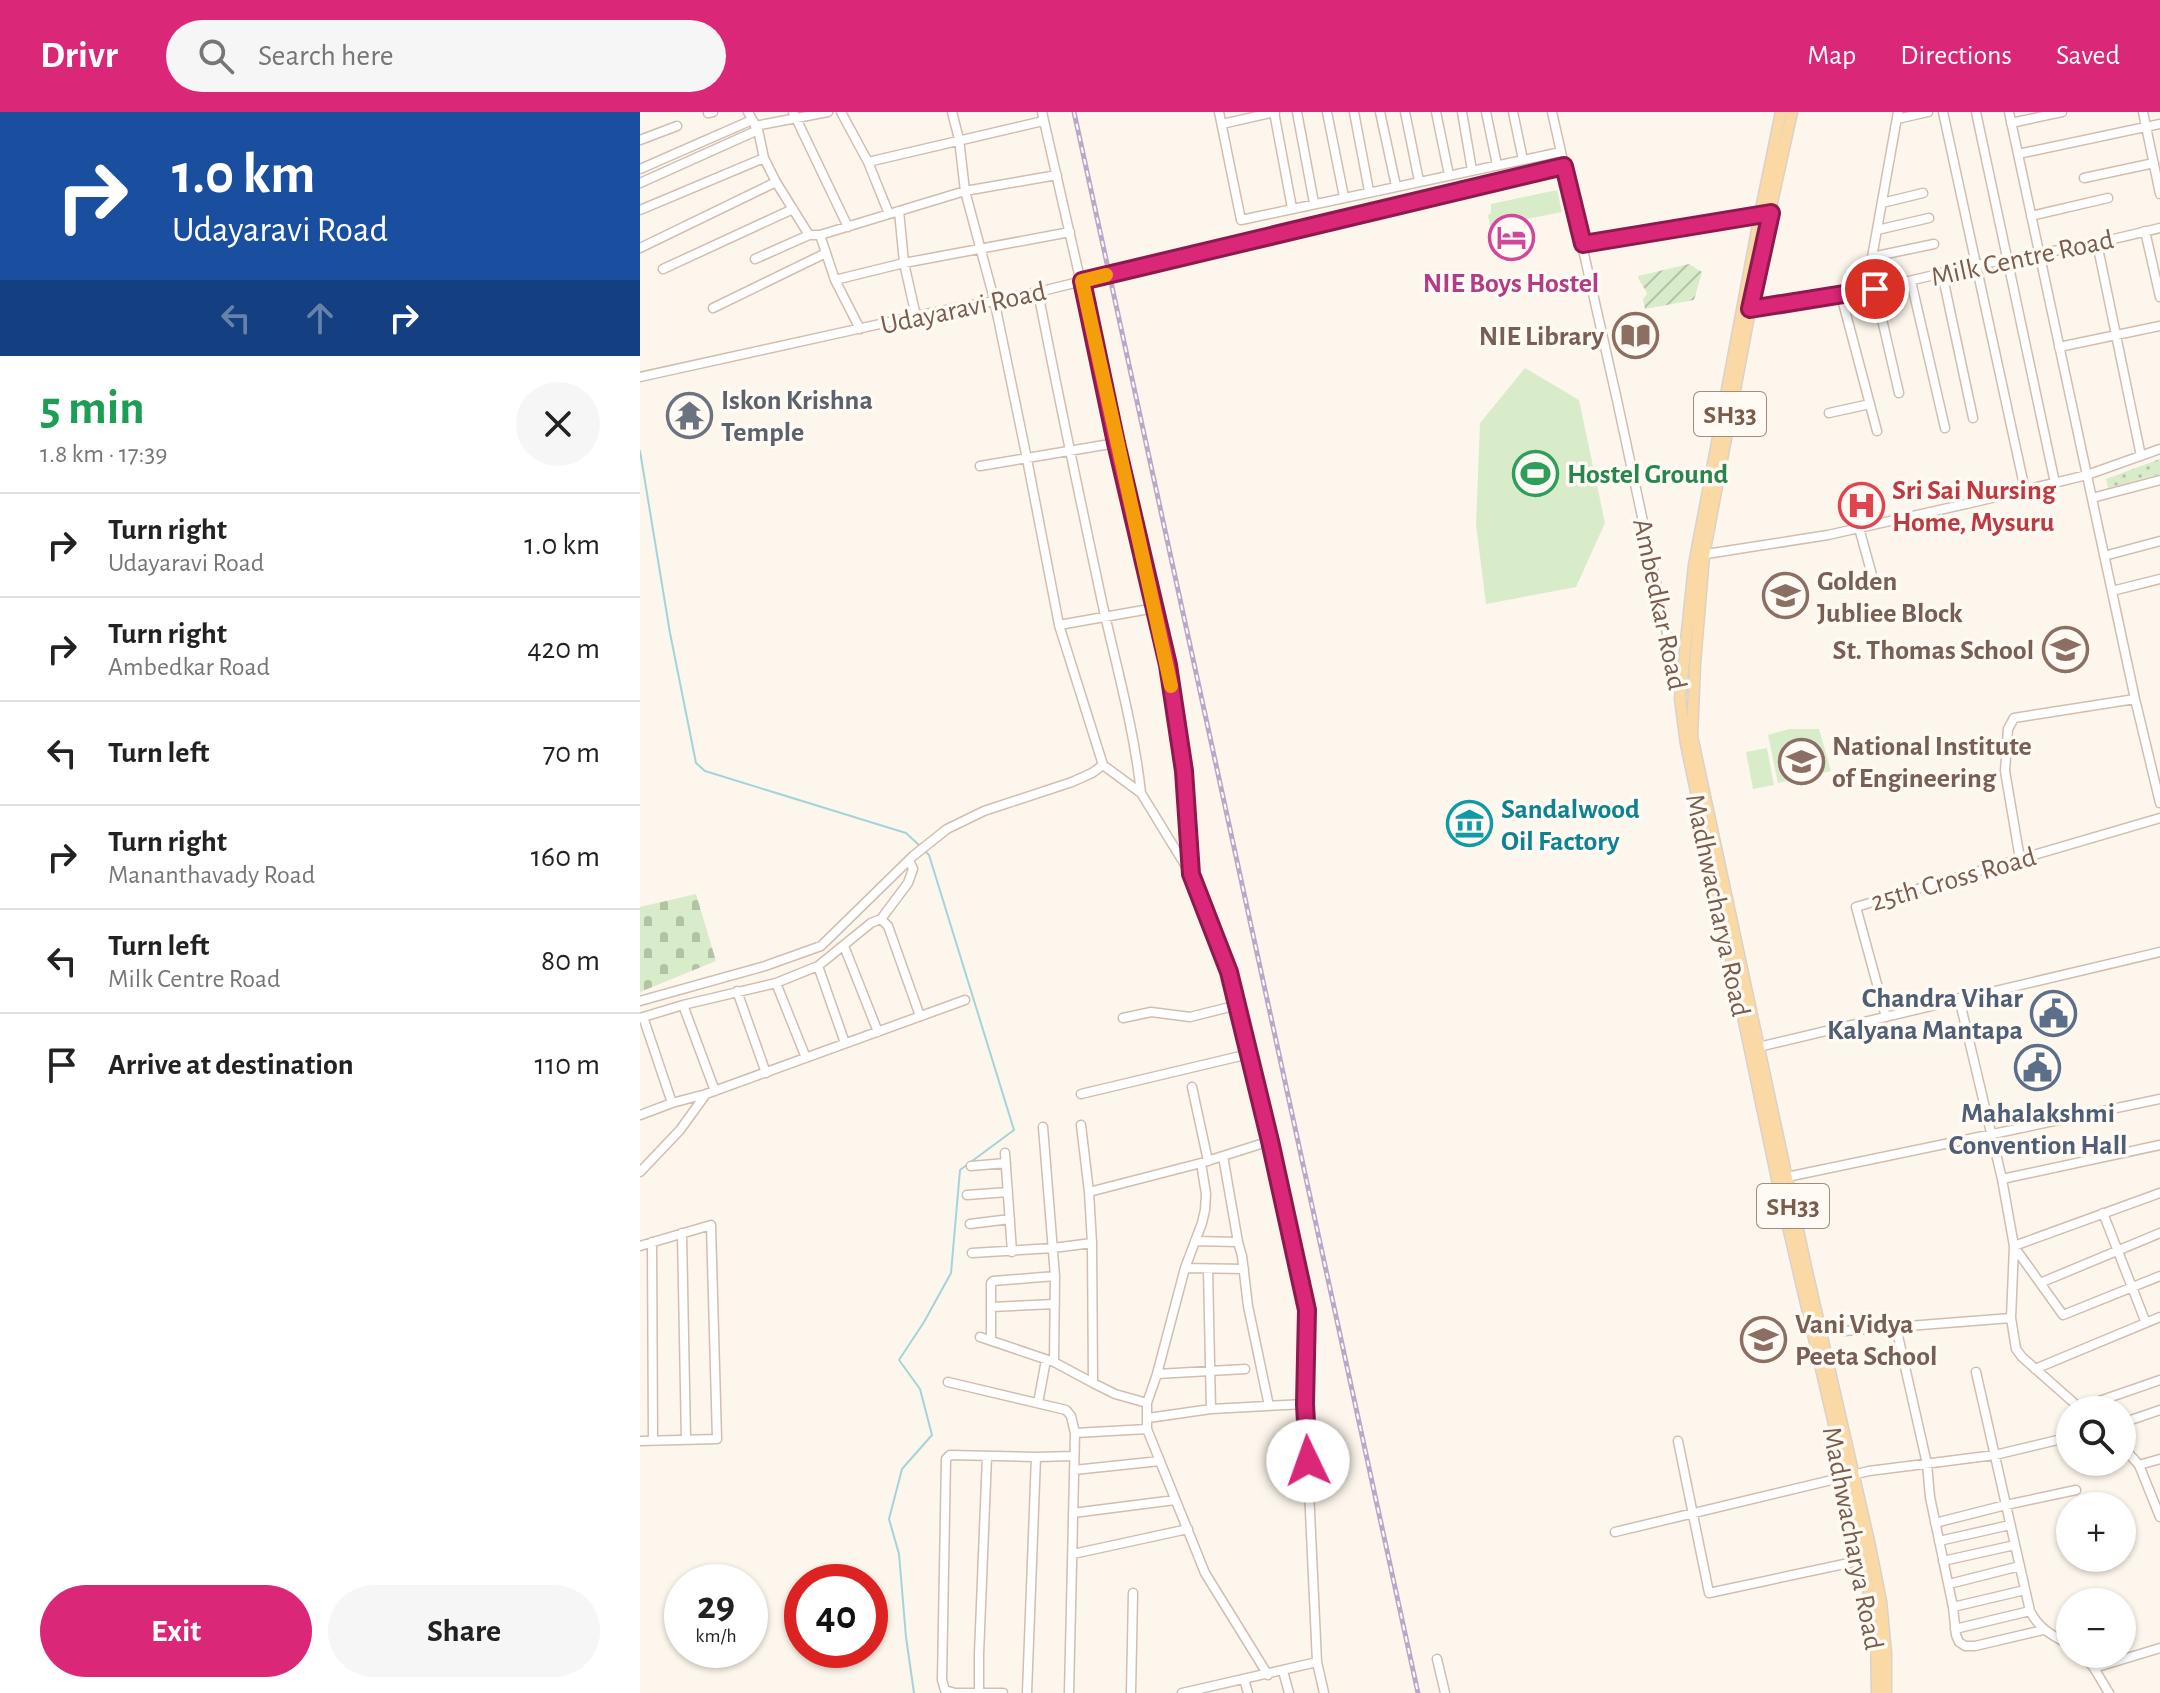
<!DOCTYPE html>
<meta charset="utf-8">
<style>
:root{--surface:#fff;--page:#f6f6f6;--text:#222;--muted:#767676;--line:#e0e0e0;--accent:#db2777}
body{margin:0;font-family:"Alegreya Sans",sans-serif;background:var(--page);color:var(--text);height:100vh;display:flex;flex-direction:column;font-size:30px;white-space:nowrap}
*{box-sizing:border-box;margin:0}
p{font-size:26px;color:var(--muted)}
.icon{flex:none;width:44px;height:44px;fill:none;stroke:currentColor;stroke-width:2;stroke-linecap:round;stroke-linejoin:round}
.map{position:relative;flex:1;overflow:hidden}
.panel{display:flex;flex-direction:column;background:var(--surface);width:640px}
.panel>*{flex:none}
.top-card{background:#1a4fa0;color:#fff;overflow:hidden}
.buttons{position:absolute;left:1416px;top:1284px;display:grid;gap:16px}
.buttons a{display:grid;place-items:center;width:80px;height:80px;border-radius:50%;background:var(--surface);box-shadow:0 2px 6px #0004;font-size:40px}
.speed{position:absolute;left:24px;top:1452px;display:flex;gap:16px;font-size:40px;font-weight:700;text-align:center}
.speed>*{display:grid;place-content:center;width:104px;height:104px;border-radius:50%;background:var(--surface);box-shadow:0 2px 6px #0004;line-height:1}
.speed small{font-size:20px;font-weight:400}
.speed .limit{border:12px solid #d22;background:#fff;color:#111}
.pin{position:absolute;display:grid;place-items:center;width:68px;height:68px;color:#fff;margin:-34px;border:4px solid #fff;border-radius:50%;box-shadow:0 2px 8px #0007}
.me{position:absolute;width:88px;margin:-44px;rotate:357deg;stroke-linejoin:round;filter:drop-shadow(0 0 6px #0008)}
.turn{display:flex;align-items:center;gap:28px;height:168px;padding:0 40px;font-size:36px}
.turn .icon{width:104px;height:104px;stroke-width:2.5}
.turn b{display:block;font-size:56px;line-height:68px}
.lanes{display:flex;align-items:center;height:76px;padding:0 40px;background:#0003;justify-content:center;gap:40px;direction:ltr}
.lanes .off{opacity:.35}
.round{display:grid;place-items:center;flex:none;width:84px;height:84px;border-radius:42px;background:var(--page)}
.headline{display:flex;align-items:center;justify-content:space-between;height:136px;padding:0 40px}
h1{font-size:48px;font-weight:700;line-height:60px;color:#1e9e55}
.cta{display:flex;gap:16px;margin-top:auto;padding:16px 40px}
.cta a{flex:1;height:92px;border-radius:48px;background:var(--accent);color:#fff;font-size:32px;font-weight:700;line-height:92px;text-align:center}
.cta a+a{background:var(--page);color:var(--text)}
ul{padding:0;list-style:none}
li{display:flex;align-items:center;gap:24px;height:104px;padding:0 40px;border-top:2px solid var(--line)}
li div{flex:1}
li b{display:block;font-size:30px}
li em{font-style:normal}
header{display:flex;align-items:center;gap:48px;box-sizing:border-box;height:112px;padding:0 40px;background:var(--accent);color:#fff}
header strong{font-size:38px}
nav{display:flex;gap:44px;margin-inline-start:auto;font-size:28px}
.search{width:560px;height:72px;background:var(--page);display:flex;align-items:center;gap:20px;box-sizing:border-box;padding:0 28px;border-radius:44px;color:var(--muted);font-size:30px}
main{display:flex;flex:1;min-height:0}
.map>svg:first-child{display:block}
.grass{fill:#d8ecc9}
.cemetery{fill:url(#cemetery-stones)}
.park{fill:url(#park-dots)}
.garden{fill:url(#garden-furrows)}
.lines{fill:none;stroke-linecap:round;stroke-linejoin:round}
.stream{stroke:#a5d3da;stroke-width:2}
.minor-casing{stroke:#d1beb0;stroke-width:11}
.major-casing{stroke:#dad1cd;stroke-width:13}
.minor{stroke:#fff;stroke-width:8}
.major{stroke:#fbd9a5;stroke-width:10}
.rail-casing{stroke:#b9a8c9;stroke-width:5}
.rail{stroke:#fffaf3;stroke-width:2;stroke-dasharray:6;stroke-linecap:butt}
.route-casing{stroke:#8e194d;stroke-width:20}
.route{stroke:#db2777;stroke-width:14}
.slow{stroke:#f59e0b;stroke-width:14}
.labels{text-anchor:middle;stroke-width:7;stroke-linejoin:round;paint-order:stroke}
.shield{fill:#fffaf3;stroke:#a28b7f;stroke-width:2}
.shield-label{font-size:26px;font-weight:bold;fill:#7a5c4d}
.street-label{font-size:28px;fill:#7a5c4d;stroke:#fffaf3}
.hotel-label{font-size:28px;font-weight:bold;fill:#b23c85;stroke:#fffaf3}
.education-label{font-size:28px;font-weight:bold;fill:#785e54;stroke:#fffaf3;text-anchor:start}
.worship-label{font-size:28px;font-weight:bold;fill:#5b616d;stroke:#fffaf3;text-anchor:start}
.leisure-label{font-size:28px;font-weight:bold;fill:#27864d;stroke:#fffaf3;text-anchor:start}
.health-label{font-size:28px;font-weight:bold;fill:#be3a42;stroke:#fffaf3;text-anchor:start}
.culture-label{font-size:28px;font-weight:bold;fill:#0d838f;stroke:#fffaf3;text-anchor:start}
.service-label{font-size:28px;font-weight:bold;fill:#4e5e75;stroke:#fffaf3;text-anchor:end}
</style>
<header>
<strong>Drivr</strong>
<div class="search"><svg class="icon" aria-label="search" viewBox="0 0 24 24"><circle cx="10" cy="10" r="6"/><path d="M15 15l6 6"/></svg>Search here</div>
<nav><a>Map</a><a>Directions</a><a>Saved</a></nav>
</header>
<main>
<section class="panel">
<div class="top-card">
<div class="turn"><svg class="icon" aria-label="right" viewBox="0 0 24 24"><path d="M7 20v-9h11M14 6l5 5-5 5"/></svg><div><b>1.0 km</b>Udayaravi Road</div></div>
<div class="lanes"><svg class="icon off" aria-label="left" viewBox="0 0 24 24"><path d="M17 20v-9H6M10 6l-5 5 5 5"/></svg><svg class="icon off" aria-label="ahead" viewBox="0 0 24 24"><path d="M12 20V5M6 11l6-6 6 6"/></svg><svg class="icon" aria-label="right" viewBox="0 0 24 24"><path d="M7 20v-9h11M14 6l5 5-5 5"/></svg></div>
</div>
<div class="headline"><div><h1>5 min</h1><p>1.8 km · 17:39</p></div><a class="round"><svg class="icon" aria-label="close" viewBox="0 0 24 24"><path d="M6 6l12 12M18 6L6 18"/></svg></a></div>
<ul>
<li><svg class="icon" aria-label="right" viewBox="0 0 24 24"><path d="M7 20v-9h11M14 6l5 5-5 5"/></svg><div><b>Turn right</b><p>Udayaravi Road</p></div><em>1.0 km</em></li>
<li><svg class="icon" aria-label="right" viewBox="0 0 24 24"><path d="M7 20v-9h11M14 6l5 5-5 5"/></svg><div><b>Turn right</b><p>Ambedkar Road</p></div><em>420 m</em></li>
<li><svg class="icon" aria-label="left" viewBox="0 0 24 24"><path d="M17 20v-9H6M10 6l-5 5 5 5"/></svg><div><b>Turn left</b></div><em>70 m</em></li>
<li><svg class="icon" aria-label="right" viewBox="0 0 24 24"><path d="M7 20v-9h11M14 6l5 5-5 5"/></svg><div><b>Turn right</b><p>Mananthavady Road</p></div><em>160 m</em></li>
<li><svg class="icon" aria-label="left" viewBox="0 0 24 24"><path d="M17 20v-9H6M10 6l-5 5 5 5"/></svg><div><b>Turn left</b><p>Milk Centre Road</p></div><em>80 m</em></li>
<li><svg class="icon" aria-label="arrive" viewBox="0 0 24 24"><path d="M6 21V4h12l-3 4 3 4H6"/></svg><div><b>Arrive at destination</b></div><em>110 m</em></li>
</ul>
<div class="cta"><a>Exit</a><a>Share</a></div>
</section>
<div class="map">
<svg width="1520" height="1581" viewBox="0 0 1520 1581">
<defs>
<pattern id="cemetery-stones" width="16" height="16" patternUnits="userSpaceOnUse" patternTransform="scale(2)"><rect width="16" height="16" fill="#d8ecc9"/><path d="M2 7V4a2 2 0 0 1 4 0v3zM10 15v-3a2 2 0 0 1 4 0v3z" fill="#b4c2a5"/></pattern>
<pattern id="park-dots" width="8" height="8" patternUnits="userSpaceOnUse" patternTransform="scale(2)"><rect width="8" height="8" fill="#d8ecc9"/><path d="M2 2h.1M6 6h.1" fill="none" stroke="#b4c2a5" stroke-width="1.8" stroke-linecap="round"/></pattern>
<pattern id="garden-furrows" width="10" height="10" patternUnits="userSpaceOnUse" patternTransform="scale(2)"><rect width="10" height="10" fill="#d8ecc9"/><path d="M-1 1l2-2M0 10L10 0M9 11l2-2" fill="none" stroke="#b4c2a5"/></pattern>
</defs>
<rect width="100%" height="100%" fill="#fdf6ec"/>
<path class="grass" d="M917 78 922 100 850 114 848 103 851 101V92Z
M885 256 939 288 965 411 936 475 846 492 836 413 840 311Z
M1149 617H1179L1191 659 1138 671 1128 623Z
M1127 636 1134 673 1113 677 1106 640Z"/>
<path class="cemetery" d="M56 782 76 849 0 880V795Z"/>
<path class="park" d="M1520 347V362L1468 376 1466 367Z"/>
<path class="garden" d="M1049 152 1062 160 1054 188 1005 197 1003 187 1007 182C1005 175 999 171 998 164Z"/>
<g class="lines">
<path class="stream" d="M0 339 30 521 56 651 65 659 266 721 280 734
M274 1581 266 1525 259 1442 249 1407 262 1357 292 1323 280 1277 259 1248 284 1210 311 1161 320 1058 374 1018 289 743 285 739"/>
<defs>
<path id="minor" d="M153 0 208 115
M201 0 228 50 403 9
M312 0 319 27 325 79 354 187 387 347 419 513 463 653 501 681 550 761
M402 0 528 553 544 659 551 762 589 860 630 1029 667 1198 665 1292 677 1550 684 1581
M579 0 601 108 921 40
M634 0 652 96
M657 0 674 91
M687 0 704 85
M714 0 729 79
M740 0 756 74
M765 0 779 69
M796 0 809 63
M822 0 832 58
M846 0 857 53
M873 0 883 48
M912 0 977 288 1039 578
M1303 0 1385 378
M1336 0 1415 371
M1369 0 1495 587 1520 691
M1503 0 1520 82
M68 1 73 0
M1257 7 1288 0
M1371 11 1422 0
M582 12 635 0
M115 14 188 0
M0 28 37 14
M1378 42 1520 12
M124 46 136 70 169 123H180L195 168 264 151 430 120
M228 50 249 102
M0 57 112 8
M1444 66 1514 51
M0 71 118 18
M1242 91 1283 81
M0 98 124 46 118 18 108 0
M259 99 264 151 276 204
M1391 104 1468 86
M1237 118 1289 106
M1505 119 1520 185
M180 123 325 79 417 63
M1457 131 1501 344
M943 132 1123 102
M0 136 136 70
M1232 145 1294 132
M115 147 169 123
M23 157 153 97
M1302 161 1333 306
M195 168 220 217
M1271 169 1305 316
M1235 177 1259 281
M1226 179 1258 0
M398 180C418 283 440 387 462 490 476 553 494 616 501 681
M1201 183 1237 319
M73 196 186 141
M1105 197 1226 179 1337 153 1457 131 1520 116
M1419 235 1520 214
M0 265 276 204 398 180 605 129 924 54
M1189 301 1230 292
M340 354 476 331
M1452 386 1520 368
M1219 416 1232 463
M1060 443 1188 423 1335 390 1447 363 1520 337
M1464 444 1520 429
M1472 479 1520 467
M419 513 515 496
M1380 747 1365 659 1368 617 1374 606 1495 587
M241 807 268 771 273 757 269 748
M204 834 238 920
M178 854 205 931
M136 871 166 946
M97 879 126 961
M1319 886 1362 1067 1374 1134 1371 1206 1376 1237 1382 1245 1442 1298
M0 889 125 854 181 834 273 744 307 717 344 699 432 670 452 661 463 653
M43 893 75 979
M3 905 32 991
M1246 905 1216 795 1520 706
M0 906 43 893 136 871 178 854 231 811 241 807 248 814 280 904
M483 906 511 900 550 905 598 893
M1114 936 1520 840
M552 975 568 1049
M441 982 609 942
M0 1003 32 991 66 982
M441 1013 449 1080 452 1131 453 1271 475 1282 507 1291
M403 1015 415 1164 414 1250
M365 1041 372 1140
M583 1044 598 1130 602 1144 608 1194 629 1294
M561 1051 566 1082 565 1098 562 1111 545 1156 517 1262 507 1291V1317L565 1461 628 1563
M331 1054 366 1051
M0 1060 40 1018 66 982 325 888
M1142 1066 1520 987
M1362 1067 1520 1033
M449 1080 561 1051 630 1029
M327 1083 368 1080
M1463 1101 1506 1211
M330 1112 370 1107
M42 1121 46 1328
M555 1129 598 1130
M12 1130 13 1328
M0 1134 71 1113 77 1327 0 1329
M1374 1134 1520 1081
M1375 1136 1423 1203 1520 1164
M332 1141 413 1136 452 1131
M545 1156 604 1157
M568 1157 571 1297
M1400 1171 1520 1121
M352 1195 415 1192
M1256 1215 1287 1352 1290 1385 1313 1495 1316 1523 1319 1530 1325 1534H1335L1403 1518
M1204 1219 1371 1206
M340 1225 414 1250 453 1271
M351 1228V1171L353 1169 415 1164
M1395 1257 1520 1205
M1336 1260 1390 1499C1399 1517 1413 1524 1430 1533
M517 1262 605 1257
M308 1270 426 1298 431 1304 435 1321
M398 1291 406 1248
M1439 1296 1520 1268
M508 1306 571 1297 665 1292
M1482 1311 1520 1298
M1038 1329 1069 1481 1223 1448
M1482 1334 1499 1353 1520 1405
M1499 1353 1520 1347
M434 1358 520 1349
M433 1401 535 1388
M1295 1411 1366 1393 1436 1378
M975 1420 1229 1359 1355 1343 1430 1325
M1299 1429 1370 1413
M433 1442 548 1417
M1303 1449 1375 1433
M1309 1472 1380 1454
M1313 1495 1385 1478
M1315 1517 1390 1499
M1442 1542 1454 1556 1469 1581
M797 1547 805 1581
M1454 1556 1520 1536
M643 1559 649 1581
M604 1567 608 1581
M339 1581V1542L347 1344
M363 1581H315L305 1578 302 1568 306 1347 310 1343 396 1345 434 1344
M387 1581 396 1345
M429 1581 435 1321 507 1317
M491 1581 493 1481
M542 1581 677 1550"/>
<path id="major" d="M1141 0 1120 102 1054 453 1040 587 1046 632 1137 1067 1206 1364 1236 1518 1237 1581
M1152 0 1120 145 1064 443 1055 551 1052 624 1166 1155 1230 1434 1241 1489 1246 1541V1581"/>
</defs>
<use href="#minor" class="minor-casing"/>
<use href="#major" class="major-casing"/>
<use href="#minor" class="minor"/>
<use href="#major" class="major"/>
<defs>
<path id="rail" d="M434 0 778 1581"/>
</defs>
<use href="#rail" class="rail-casing"/>
<use href="#rail" class="rail"/>
</g>
<g class="lines">
<defs>
<path id="route" d="M668 1349 665 1292 667 1198 630 1029 589 860 551 762 544 659 528 553 476 331 442 169 924 54 943 132 1131 101 1110 197 1235 177"/>
</defs>
<use href="#route" class="route-casing"/>
<use href="#route" class="route"/>
<path class="slow" d="M466 163 442 169 531 574"/>
</g>
<defs>
<symbol id="hotel-ring" viewBox="-11 -11 22 22"><circle r="9.5" fill="#fffaf3" stroke="#d1479c" stroke-width="1.5"/><path d="M-6-4.5h1.5V1H6V5H4.5V3h-9V5H-6ZM-4 0a1.8 1.8 0 1 1 3.6 0ZM.5 0V-2.5h3Q6-2.5 6 0Z" fill="#d1479c"/></symbol>
<symbol id="library-ring" viewBox="-11 -11 22 22"><circle r="9.5" fill="#fffaf3" stroke="#8d6e63" stroke-width="1.5"/><path d="M-6-4Q-3-5.5-.7-3.5V5Q-3 3-6 4ZM6-4Q3-5.5 .7-3.5V5Q3 3 6 4Z" fill="#8d6e63"/></symbol>
<symbol id="temple-ring" viewBox="-11 -11 22 22"><circle r="9.5" fill="#fffaf3" stroke="#6b7280" stroke-width="1.5"/><path d="M0-6L5-2H3V0L6.5 2.5H4V6H1.5V3h-3V6H-4V2.5H-6.5L-3 0V-2H-5Z" fill="#6b7280"/></symbol>
<symbol id="stadium-ring" viewBox="-11 -11 22 22"><circle r="9.5" fill="#fffaf3" stroke="#2e9e5b" stroke-width="1.5"/><path d="M0-5a6.5 5 0 1 0 0 10a6.5 5 0 1 0 0-10ZM-3.5-1.8h7v3.6h-7Z" fill="#2e9e5b"/></symbol>
<symbol id="hospital-ring" viewBox="-11 -11 22 22"><circle r="9.5" fill="#fffaf3" stroke="#e0444e" stroke-width="1.5"/><path d="M-5-5h3v3.5h4V-5h3V5h-3V1.5h-4V5h-3Z" fill="#e0444e"/></symbol>
<symbol id="university-ring" viewBox="-11 -11 22 22"><circle r="9.5" fill="#fffaf3" stroke="#8d6e63" stroke-width="1.5"/><path d="M0-5L7-2L0 1L-7-2ZM-4 1L0 2.5L4 1V4Q0 6-4 4Z" fill="#8d6e63"/></symbol>
<symbol id="school-ring" viewBox="-11 -11 22 22"><circle r="9.5" fill="#fffaf3" stroke="#8d6e63" stroke-width="1.5"/><path d="M0-5L7-2L0 1L-7-2ZM-4 1L0 2.5L4 1V4Q0 6-4 4Z" fill="#8d6e63"/></symbol>
<symbol id="museum-ring" viewBox="-11 -11 22 22"><circle r="9.5" fill="#fffaf3" stroke="#0f9aa8" stroke-width="1.5"/><path d="M0-6L6-3V-2H-6V-3ZM-5-1h2V3h-2ZM-1-1h2V3h-2ZM3-1h2V3H3ZM-6 4H6V6H-6Z" fill="#0f9aa8"/></symbol>
<symbol id="civic-ring" viewBox="-11 -11 22 22"><circle r="9.5" fill="#fffaf3" stroke="#5c6f8a" stroke-width="1.5"/><path d="M-.6-6.5H3V-4.5H.6V-3L4-1V1h2V6H-6V1h2V-1L-.6-3ZM-1.2 2.5V6h2.4V2.5Z" fill="#5c6f8a"/></symbol>
</defs>
<g fill-rule="evenodd">
<use href="#hotel-ring" x="846" y="100" width="51" height="51"/>
<use href="#library-ring" x="970" y="198" width="51" height="51"/>
<use href="#temple-ring" x="24" y="278" width="51" height="51"/>
<use href="#stadium-ring" x="870" y="336" width="51" height="51"/>
<use href="#hospital-ring" x="1196" y="368" width="51" height="51"/>
<use href="#university-ring" x="1120" y="458" width="51" height="51"/>
<use href="#school-ring" x="1400" y="512" width="51" height="51"/>
<use href="#university-ring" x="1136" y="624" width="51" height="51"/>
<use href="#museum-ring" x="804" y="686" width="51" height="51"/>
<use href="#civic-ring" x="1388" y="876" width="51" height="51"/>
<use href="#civic-ring" x="1372" y="930" width="51" height="51"/>
<use href="#school-ring" x="1098" y="1202" width="51" height="51"/>
</g>
<g class="labels">
<g class="shield">
<rect x="1054" y="280" width="72" height="44" rx="6"/>
<rect x="1117" y="1072" width="72" height="44" rx="6"/>
</g>
<g class="shield-label">
<text x="1090" y="311">SH33</text>
<text x="1153" y="1103">SH33</text>
</g>
<g class="street-label">
<text transform="translate(1382 145) rotate(-12)" y="10">Milk Centre Road</text>
<text transform="translate(323 195) rotate(-12)" y="10">Udayaravi Road</text>
<text transform="translate(1021 492) rotate(78)" y="10">Ambedkar Road</text>
<text transform="translate(1313 766) rotate(-16)" y="10">25th Cross Road</text>
<text transform="translate(1079 793) rotate(78)" y="10">Madhwacharya Road</text>
<text transform="translate(1214 1426) rotate(79)" y="10">Madhwacharya Road</text>
</g>
<g class="hotel-label">
<text x="871" y="180">NIE Boys Hostel</text>
</g>
<g class="education-label">
<text x="964" y="233" text-anchor="end">NIE Library</text>
<text x="1177" y="478">Golden<tspan x="1177" dy="32">Jubliee Block</tspan></text>
<text x="1394" y="547" text-anchor="end">St. Thomas School</text>
<text x="1192" y="643">National Institute<tspan x="1192" dy="32">of Engineering</tspan></text>
<text x="1155" y="1221">Vani Vidya<tspan x="1155" dy="32">Peeta School</tspan></text>
</g>
<g class="worship-label">
<text x="81" y="297">Iskon Krishna<tspan x="81" dy="32">Temple</tspan></text>
</g>
<g class="leisure-label">
<text x="927" y="371">Hostel Ground</text>
</g>
<g class="health-label">
<text x="1252" y="387">Sri Sai Nursing<tspan x="1252" dy="32">Home, Mysuru</tspan></text>
</g>
<g class="culture-label">
<text x="861" y="706">Sandalwood<tspan x="861" dy="32">Oil Factory</tspan></text>
</g>
<g class="service-label">
<text x="1383" y="895">Chandra Vihar<tspan x="1383" dy="32">Kalyana Mantapa</tspan></text>
<text x="1398" y="1010" text-anchor="middle">Mahalakshmi<tspan x="1398" dy="32">Convention Hall</tspan></text>
</g>
</g>
</svg>
<div class="buttons">
<a><svg class="icon" aria-label="search" viewBox="0 0 24 24"><circle cx="10" cy="10" r="6"/><path d="M15 15l6 6"/></svg></a>
<a>+</a>
<a>−</a>
</div>
<div class="speed"><div>29<small>km/h</small></div><div class="limit">40</div></div>
<div class="pin" style="left:1235px;top:177px;background:#d93025"><svg class="icon" aria-label="arrive" viewBox="0 0 24 24"><path d="M6 21V4h12l-3 4 3 4H6"/></svg></div>
<svg class="me" style="left:668px;top:1349px" viewBox="-20 -20 40 40"><circle r="19" fill="#fff"/><path d="M0-13L10 11 0 6-10 11z" fill="#db2777"/></svg>
</div>
</main>
